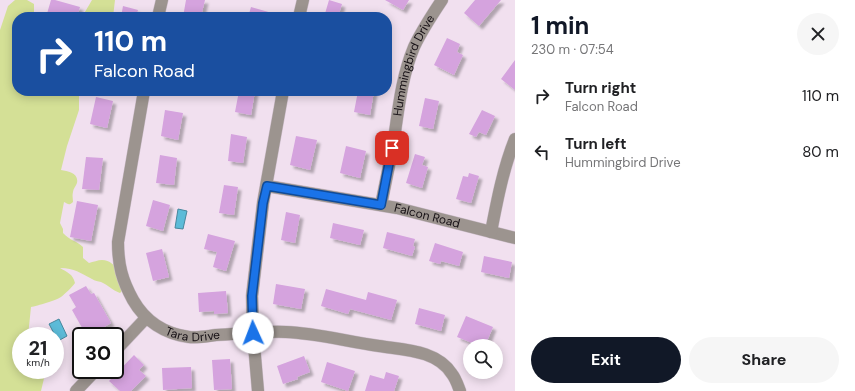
<!DOCTYPE html>
<meta charset="utf-8">
<style>
:root{--surface:#fff;--page:#f6f6f6;--text:#202124;--muted:#757577;--accent:#111827}
body{margin:0;font-family:"DM Sans",sans-serif;background:var(--page);color:var(--text);height:100vh;display:flex;flex-direction:column;font-size:15px;white-space:nowrap}
*{box-sizing:border-box;margin:0}
p{font-size:13px;color:var(--muted)}
.icon{flex:none;width:22px;height:22px;fill:none;stroke:currentColor;stroke-width:2;stroke-linecap:round;stroke-linejoin:round}
.map{position:relative;flex:1;overflow:hidden}
.sheet{display:flex;flex-direction:column;background:var(--surface);width:340px}
.sheet>*{flex:none}
.guide{position:absolute;left:12px;top:12px;width:380px;height:84px;border-radius:16px;box-shadow:0 2px 10px #0003;background:#1a4fa0;color:#fff;overflow:hidden}
.fabs{position:absolute;left:463px;top:339px;display:grid;gap:8px}
.fabs a{display:grid;place-items:center;width:40px;height:40px;border-radius:50%;background:var(--surface);box-shadow:0 2px 10px #0003;font-size:20px}
.speed{position:absolute;left:12px;top:327px;display:flex;gap:8px;font-size:20px;font-weight:700;text-align:center}
.speed>*{display:grid;place-content:center;width:52px;height:52px;border-radius:50%;background:var(--surface);box-shadow:0 2px 10px #0003;line-height:1}
.speed small{font-size:10px;font-weight:400}
.speed .limit{border:2px solid #111;border-radius:6px;background:#fff;color:#111}
.pin{position:absolute;display:grid;place-items:center;width:34px;height:34px;color:#fff;margin:-17px;border-radius:8px;box-shadow:0 2px 6px #0006}
.me{position:absolute;width:44px;margin:-22px;rotate:358deg;stroke-linejoin:round;filter:drop-shadow(0 0 3px #0008)}
.turn{display:flex;align-items:center;gap:14px;height:84px;padding:0 16px;font-size:18px}
.turn .icon{width:52px;height:52px;stroke-width:2.5}
.turn b{display:block;font-size:28px;line-height:34px}
.round{display:grid;place-items:center;flex:none;width:42px;height:42px;border-radius:21px;background:var(--page)}
.summary{display:flex;align-items:center;justify-content:space-between;height:68px;padding:0 16px}
h1{font-size:24px;font-weight:700;line-height:30px;color:var(--accent)}
.cta{display:flex;gap:8px;margin-top:auto;padding:8px 16px}
.cta a{flex:1;height:46px;border-radius:24px;background:var(--accent);color:#fff;font-size:16px;font-weight:700;line-height:46px;text-align:center}
.cta a+a{background:var(--page);color:var(--text)}
ul{padding:0;list-style:none}
li{display:flex;align-items:center;gap:12px;height:56px;padding:0 16px}
li div{flex:1}
li b{display:block;font-size:15px}
li em{font-style:normal}
main{display:flex;flex:1;min-height:0}
.map>svg:first-child{display:block}
.green{fill:#d4e096}
.water{fill:#5cbbd8;stroke:#47879d}
.building{fill:#d5a3de;filter:url(#shadow)}
.lines{fill:none;stroke-linecap:round;stroke-linejoin:round}
.minor-casing{stroke:#cebfcc;stroke-width:13}
.minor{stroke:#9c948f;stroke-width:12}
.route-casing{stroke:#114b97;stroke-width:10}
.route{stroke:#1a73e8;stroke-width:7}
.labels{text-anchor:middle;stroke-width:4;stroke-linejoin:round;paint-order:stroke}
.street-label{font-size:12px;fill:#150f14;stroke:#feedfc}
</style>
<main>
<div class="map">
<svg width="515" height="391" viewBox="0 0 515 391">
<defs>
<filter id="shadow"><feDropShadow dx="3.5" dy="3.5" stdDeviation="1" flood-color="#0004"/></filter>
</defs>
<rect width="100%" height="100%" fill="#f1e0ef"/>
<path class="green" d="M15 0H27L34 4V17H17V91H79V110L67 146 61 170C68 171 79 173 77 183 76 186 73 189 73 192 72 196 73 199 73 202 69 206 68 204 64 202L60 223 63 229V233C69 240 77 241 83 247V258L89 263C93 262 98 260 102 260 118 261 121 278 123 290L120 293C112 290 108 285 101 282 98 281 95 281 92 279 80 273 75 268 60 268 67 272 73 274 75 283 72 287 65 294 61 297 57 300 37 306 31 307L28 336H21V370H46L41 391H0V30L8 6Z
M92 0H115L113 17H82Z"/>
<path class="water" d="M178 209 187 211 183 229 175 228Z
M59 319 67 336 58 341 49 324Z"/>
<path class="building" d="M51 0H55L80 7 77 17H46Z
M186 0H205L201 17H183Z
M329 0 342 4 338 17H324Z
M385 0H409L403 10Z
M475 0H501L479 26 464 13Z
M123 6 138 10 136 17H121Z
M251 7 279 15V17H248Z
M447 38 460 44 457 52 463 55 454 75 434 65Z
M515 60V90L501 79Z
M239 91H255L251 115 235 112Z
M358 91H374L370 115 354 112Z
M96 97 113 101 107 128 90 124Z
M425 98 439 101 433 129 419 126Z
M165 110 183 113 178 140 161 136Z
M482 110 495 116 486 135 479 132 476 137 469 134Z
M231 134 247 137 243 163 228 161Z
M296 136 317 140 310 170 290 165Z
M346 146 366 151 360 178 340 173Z
M415 154 425 157 422 165 428 167 422 188 406 183Z
M160 155 177 158 174 185 156 183Z
M86 157 103 158 99 190 82 189Z
M469 173 479 176 471 203 456 199 463 176 468 177Z
M224 185 238 187 234 215 219 213Z
M153 200 170 205 163 231 146 226Z
M77 201 98 205 91 241 70 237Z
M286 212 300 215 295 243 281 240Z
M333 223 364 230 360 245 330 238Z
M387 232 415 239 413 246 415 247 412 256 383 248Z
M208 234 235 241 226 271 213 267 217 252 204 249Z
M435 243 463 252 459 266 441 261 440 264 429 261Z
M162 249 169 277 153 281 146 253Z
M484 256 512 262 509 278 481 272Z
M276 284 305 289 301 309 273 304Z
M86 286 91 294 94 293 111 323 99 330 97 327 85 333 72 310 76 307 69 295Z
M326 289 366 300 368 292 397 300 391 320 350 309 348 314 321 306Z
M226 291 228 313 214 314V311L199 312 198 293Z
M419 308 445 315 441 331 415 324Z
M466 316 493 327 485 346H480L457 337Z
M134 355 144 365 139 370 146 376 131 391H120L109 381Z
M304 356 310 372 297 377 298 379 283 384 277 366Z
M230 359 232 389 214 390 212 360Z
M327 362 355 371 348 391 321 382Z
M191 367 192 388 163 390 162 368Z
M386 372 399 376 394 391H365L370 375 384 379Z"/>
<g class="lines">
<defs>
<g id="minor">
<path d="M158 17 162 0"/>
<path d="M299 17 303 0"/>
<path id="s1" d="M144 91 118 242C118 265 122 280 133 300 145 321 165 334 189 337 198 338 208 336 216 335 239 334 263 331 286 332 317 333 348 342 379 346 404 350 437 350 452 374 456 379 458 386 460 391"/>
<path id="s2" d="M267 186 397 208 515 238"/>
<path id="s3" d="M381 205C385 186 389 166 393 146 398 113 401 78 414 47 422 30 432 15 442 0"/>
<path d="M491 232C497 201 503 169 515 139"/>
<path d="M115 351 146 318"/>
<path d="M76 391 96 370"/>
<path d="M258 391 253 333 252 296 263 203 283 91"/>
</g>
</defs>
<use href="#minor" class="minor-casing"/>
<use href="#minor" class="minor"/>
</g>
<g class="lines">
<defs>
<path id="route" d="M253 333 252 296 263 203 267 186 381 205 392 148"/>
</defs>
<use href="#route" class="route-casing"/>
<use href="#route" class="route"/>
</g>
<g class="labels">
<g class="street-label">
<text dy="4" stroke="none"><textPath href="#s3" startOffset="144">Hummingbird Drive</textPath></text>
<text dy="4" stroke="none"><textPath href="#s2" startOffset="163">Falcon Road</textPath></text>
<text dy="4" stroke="none"><textPath href="#s1" startOffset="287">Tara Drive</textPath></text>
</g>
</g>
</svg>
<div class="fabs">
<a><svg class="icon" aria-label="search" viewBox="0 0 24 24"><circle cx="10" cy="10" r="6"/><path d="M15 15l6 6"/></svg></a>
</div>
<div class="speed"><div>21<small>km/h</small></div><div class="limit">30</div></div>
<div class="pin" style="left:392px;top:148px;background:#d93025"><svg class="icon" aria-label="arrive" viewBox="0 0 24 24"><path d="M6 21V4h12l-3 4 3 4H6"/></svg></div>
<svg class="me" style="left:253px;top:333px" viewBox="-20 -20 40 40"><circle r="19" fill="#fff"/><path d="M0-13L10 11 0 6-10 11z" fill="#1a73e8"/></svg>
<div class="guide">
<div class="turn"><svg class="icon" aria-label="right" viewBox="0 0 24 24"><path d="M7 20v-9h11M14 6l5 5-5 5"/></svg><div><b>110 m</b>Falcon Road</div></div>
</div>
</div>
<section class="sheet">
<div class="summary"><div><h1>1 min</h1><p>230 m · 07:54</p></div><a class="round"><svg class="icon" aria-label="close" viewBox="0 0 24 24"><path d="M6 6l12 12M18 6L6 18"/></svg></a></div>
<ul>
<li><svg class="icon" aria-label="right" viewBox="0 0 24 24"><path d="M7 20v-9h11M14 6l5 5-5 5"/></svg><div><b>Turn right</b><p>Falcon Road</p></div><em>110 m</em></li>
<li><svg class="icon" aria-label="left" viewBox="0 0 24 24"><path d="M17 20v-9H6M10 6l-5 5 5 5"/></svg><div><b>Turn left</b><p>Hummingbird Drive</p></div><em>80 m</em></li>
</ul>
<div class="cta"><a>Exit</a><a>Share</a></div>
</section>
</main>
